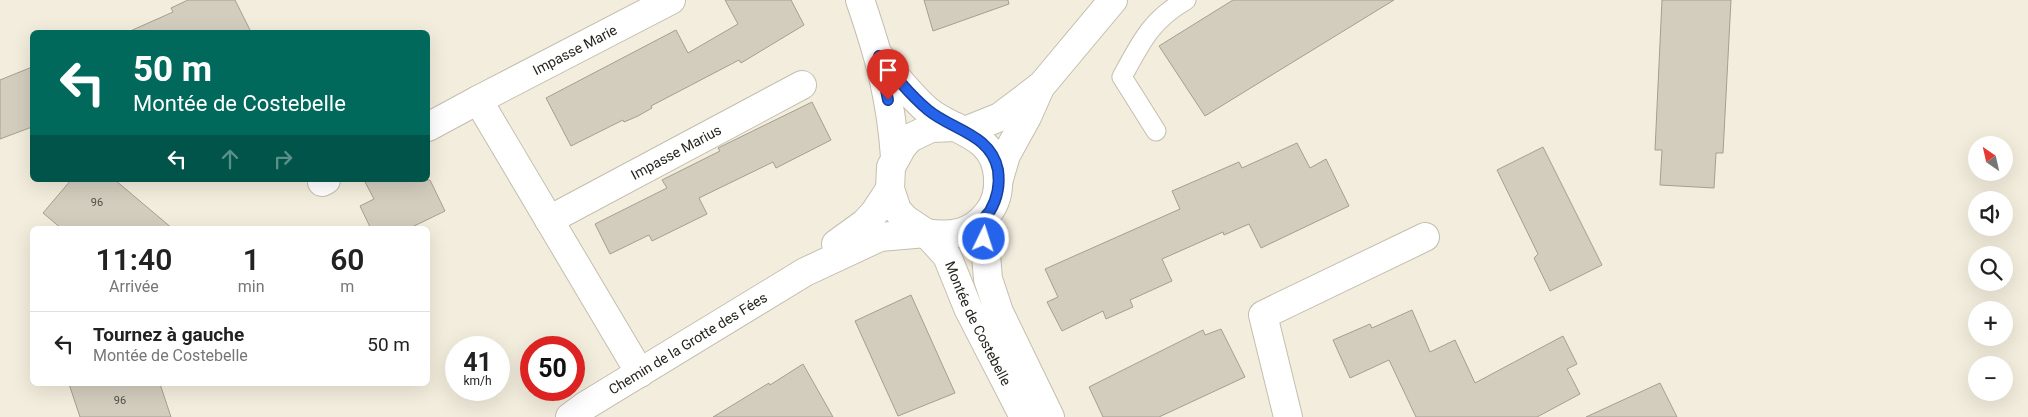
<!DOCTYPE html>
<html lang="fr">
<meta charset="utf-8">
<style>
:root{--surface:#fff;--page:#f6f6f6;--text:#222;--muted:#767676;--line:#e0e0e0}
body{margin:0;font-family:Roboto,sans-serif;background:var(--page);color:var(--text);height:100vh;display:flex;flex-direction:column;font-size:19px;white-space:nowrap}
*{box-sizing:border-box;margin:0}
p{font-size:16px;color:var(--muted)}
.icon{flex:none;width:28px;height:28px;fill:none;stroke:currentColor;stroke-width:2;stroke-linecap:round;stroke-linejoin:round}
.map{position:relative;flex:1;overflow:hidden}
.drawer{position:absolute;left:30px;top:226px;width:400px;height:160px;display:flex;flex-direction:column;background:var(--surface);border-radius:8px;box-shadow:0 5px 20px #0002}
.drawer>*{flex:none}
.hud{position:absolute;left:30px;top:30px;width:400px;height:152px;border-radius:8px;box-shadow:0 5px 20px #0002;background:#00695c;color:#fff;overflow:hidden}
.needle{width:32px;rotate:326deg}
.buttons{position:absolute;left:1968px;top:136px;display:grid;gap:10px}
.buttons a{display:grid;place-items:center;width:45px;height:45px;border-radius:50%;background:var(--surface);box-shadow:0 5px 20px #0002;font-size:25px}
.speed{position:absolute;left:445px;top:336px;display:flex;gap:10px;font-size:25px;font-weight:700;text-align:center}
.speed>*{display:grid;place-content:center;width:65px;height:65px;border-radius:50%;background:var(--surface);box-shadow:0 5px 20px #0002;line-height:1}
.speed small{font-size:12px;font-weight:400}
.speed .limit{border:8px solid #d22;background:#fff;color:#111}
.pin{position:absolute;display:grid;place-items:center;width:42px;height:42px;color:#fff;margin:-51px -21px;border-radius:50% 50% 50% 0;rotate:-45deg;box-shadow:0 0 5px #0007}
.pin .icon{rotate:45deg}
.me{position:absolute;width:55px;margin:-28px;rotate:4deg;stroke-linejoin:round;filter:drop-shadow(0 0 4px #0008)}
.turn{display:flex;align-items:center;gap:18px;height:105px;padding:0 20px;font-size:22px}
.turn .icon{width:65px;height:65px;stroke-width:2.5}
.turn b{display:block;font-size:35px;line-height:42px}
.lanes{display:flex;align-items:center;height:48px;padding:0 20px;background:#0003;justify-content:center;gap:25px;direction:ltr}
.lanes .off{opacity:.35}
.eta{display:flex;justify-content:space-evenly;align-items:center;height:85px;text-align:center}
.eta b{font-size:30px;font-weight:600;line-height:35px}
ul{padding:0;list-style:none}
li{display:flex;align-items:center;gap:15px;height:65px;padding:0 20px;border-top:1px solid var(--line)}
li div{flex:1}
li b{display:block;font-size:19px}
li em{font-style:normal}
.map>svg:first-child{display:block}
.building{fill:#d2cdbd;stroke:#a49f90}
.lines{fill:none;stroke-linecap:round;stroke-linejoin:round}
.lane-casing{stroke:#c4beae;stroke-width:21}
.street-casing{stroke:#c4beae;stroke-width:30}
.secondary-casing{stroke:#c4beae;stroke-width:30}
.lane{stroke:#fff;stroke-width:19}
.street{stroke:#fff;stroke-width:28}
.secondary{stroke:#fff;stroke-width:28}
.route-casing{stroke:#184099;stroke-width:12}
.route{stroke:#2563eb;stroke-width:9}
.labels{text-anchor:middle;stroke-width:4;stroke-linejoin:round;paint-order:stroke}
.number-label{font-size:11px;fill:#514e46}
.street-label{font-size:14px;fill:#26241e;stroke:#f3eddd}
</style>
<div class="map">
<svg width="2028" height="417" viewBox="0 0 2028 417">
<rect width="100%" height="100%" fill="#f3eddd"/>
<path class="building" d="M188 0H235L251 32H128L173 12 171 8Z
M725 0H791L804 25 741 63 739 60 651 106 652 108 638 116 624 122 623 120 571 146 546 98 676 30 688 53 738 24Z
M924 0H1008L1009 4 933 31Z
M1233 0H1394L1205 116 1159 46Z
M1662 0H1731L1723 153H1716L1714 188 1660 185 1662 150H1655Z
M32 67V127L0 139V80Z
M812 102 831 140 776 168 773 162 699 198 707 214 652 241 649 235 610 254 595 224 667 188 662 180 720 151 718 148Z
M1297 143 1310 168 1326 159 1349 206 1261 248 1249 224 1224 235 1223 232 1162 259 1172 281 1130 300 1133 307 1106 319 1103 311 1062 331 1047 302 1058 297 1045 269 1180 209 1172 191 1239 162 1242 168Z
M1543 147 1602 265 1550 291 1534 258 1538 254 1497 170Z
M71 180H115L173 229H62L43 213Z
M364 180H430L445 211 408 229H371L360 206 374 199Z
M911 295 955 393 898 416 855 321Z
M1412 310 1430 352 1455 340 1475 383 1563 336 1577 364 1567 369 1580 394 1537 417H1416L1389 360 1350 378 1333 340 1370 324 1372 328Z
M1221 329 1245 377 1159 417H1103L1089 387 1203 330 1205 335Z
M803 364 833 417H713L769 383 770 385Z
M1660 383 1677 417H1586Z
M69 384H160L171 417H80Z"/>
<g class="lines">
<defs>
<path id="lane" d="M1156 131 1122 77C1141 42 1151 20 1186 0"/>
<g id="street">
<path id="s1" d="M478 100 671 0"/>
<path d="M428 127 478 100 640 373"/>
<path d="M965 131 1000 117 1042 85 1113 0"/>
<path d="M322 182 326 180"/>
<path d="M998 182 1006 155 1027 117 1039 90"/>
<path id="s2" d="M549 220 802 85"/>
<path d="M836 244 865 223 875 212 890 189"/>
<path id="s3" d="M570 417 585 406 805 272 880 237 926 233"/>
<path d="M1288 417 1263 315 1425 237"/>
</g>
<g id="secondary">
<path d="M860 0C879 55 891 98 895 157"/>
<path d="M879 56C894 75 909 94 927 110 955 133 995 133 998 177 999 190 996 203 988 213 972 234 951 237 926 233"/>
<path id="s4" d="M956 127 931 128 910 138 902 147 891 167 890 189 897 210 905 219 926 233 947 256 968 308 1024 417"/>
<path d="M983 219 988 279 999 312 1050 417"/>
</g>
</defs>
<use href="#lane" class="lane-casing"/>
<use href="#street" class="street-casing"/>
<use href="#secondary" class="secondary-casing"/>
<use href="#lane" class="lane"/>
<use href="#street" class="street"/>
<use href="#secondary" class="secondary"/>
</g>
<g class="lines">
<defs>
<path id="route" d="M888 100 879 56C894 75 909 94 928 110 952 130 991 134 998 170 1000 184 997 199 990 211 988 214 984 217 983 220 982 226 984 234 984 239"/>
</defs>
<use href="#route" class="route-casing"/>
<use href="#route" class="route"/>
</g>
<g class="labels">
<g class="number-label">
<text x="97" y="206">96</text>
<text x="120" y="404">96</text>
</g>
<g class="street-label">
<text dy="5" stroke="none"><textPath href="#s1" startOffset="109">Impasse Marie</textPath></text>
<text dy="5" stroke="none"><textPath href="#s2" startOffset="144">Impasse Marius</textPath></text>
<text dy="5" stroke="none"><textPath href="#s4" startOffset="270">Montée de Costebelle</textPath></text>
<text dy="5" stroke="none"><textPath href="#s3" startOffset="139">Chemin de la Grotte des Fées</textPath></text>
</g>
</g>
</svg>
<div class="buttons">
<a><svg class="needle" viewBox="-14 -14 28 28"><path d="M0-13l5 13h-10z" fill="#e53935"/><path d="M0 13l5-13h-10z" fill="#767676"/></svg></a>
<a><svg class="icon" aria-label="sound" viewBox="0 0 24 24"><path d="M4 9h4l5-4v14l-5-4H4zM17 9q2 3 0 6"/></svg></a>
<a><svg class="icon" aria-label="search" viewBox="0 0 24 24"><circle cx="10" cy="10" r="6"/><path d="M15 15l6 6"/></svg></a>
<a>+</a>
<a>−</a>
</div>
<div class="speed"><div>41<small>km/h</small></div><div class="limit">50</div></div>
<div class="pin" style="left:888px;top:100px;background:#d93025"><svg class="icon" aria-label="arrive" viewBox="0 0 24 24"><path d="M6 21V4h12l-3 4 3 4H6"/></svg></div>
<svg class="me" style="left:984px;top:239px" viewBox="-20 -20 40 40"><circle r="17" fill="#2563eb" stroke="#fff" stroke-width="3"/><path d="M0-11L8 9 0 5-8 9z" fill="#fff"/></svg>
<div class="hud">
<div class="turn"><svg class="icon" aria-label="left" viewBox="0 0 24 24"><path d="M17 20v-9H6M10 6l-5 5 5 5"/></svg><div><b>50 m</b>Montée de Costebelle</div></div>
<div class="lanes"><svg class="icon" aria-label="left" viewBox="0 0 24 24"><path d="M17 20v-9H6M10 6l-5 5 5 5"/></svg><svg class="icon off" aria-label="ahead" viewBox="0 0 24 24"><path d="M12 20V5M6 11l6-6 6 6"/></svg><svg class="icon off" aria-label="right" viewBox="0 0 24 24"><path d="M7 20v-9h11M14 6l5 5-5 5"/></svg></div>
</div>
<section class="drawer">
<div class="eta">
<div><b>11:40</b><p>Arrivée</p></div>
<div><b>1</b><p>min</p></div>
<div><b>60</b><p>m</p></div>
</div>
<ul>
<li><svg class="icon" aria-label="left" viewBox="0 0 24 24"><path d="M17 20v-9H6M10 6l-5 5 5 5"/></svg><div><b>Tournez à gauche</b><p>Montée de Costebelle</p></div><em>50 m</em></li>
</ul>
</section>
</div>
